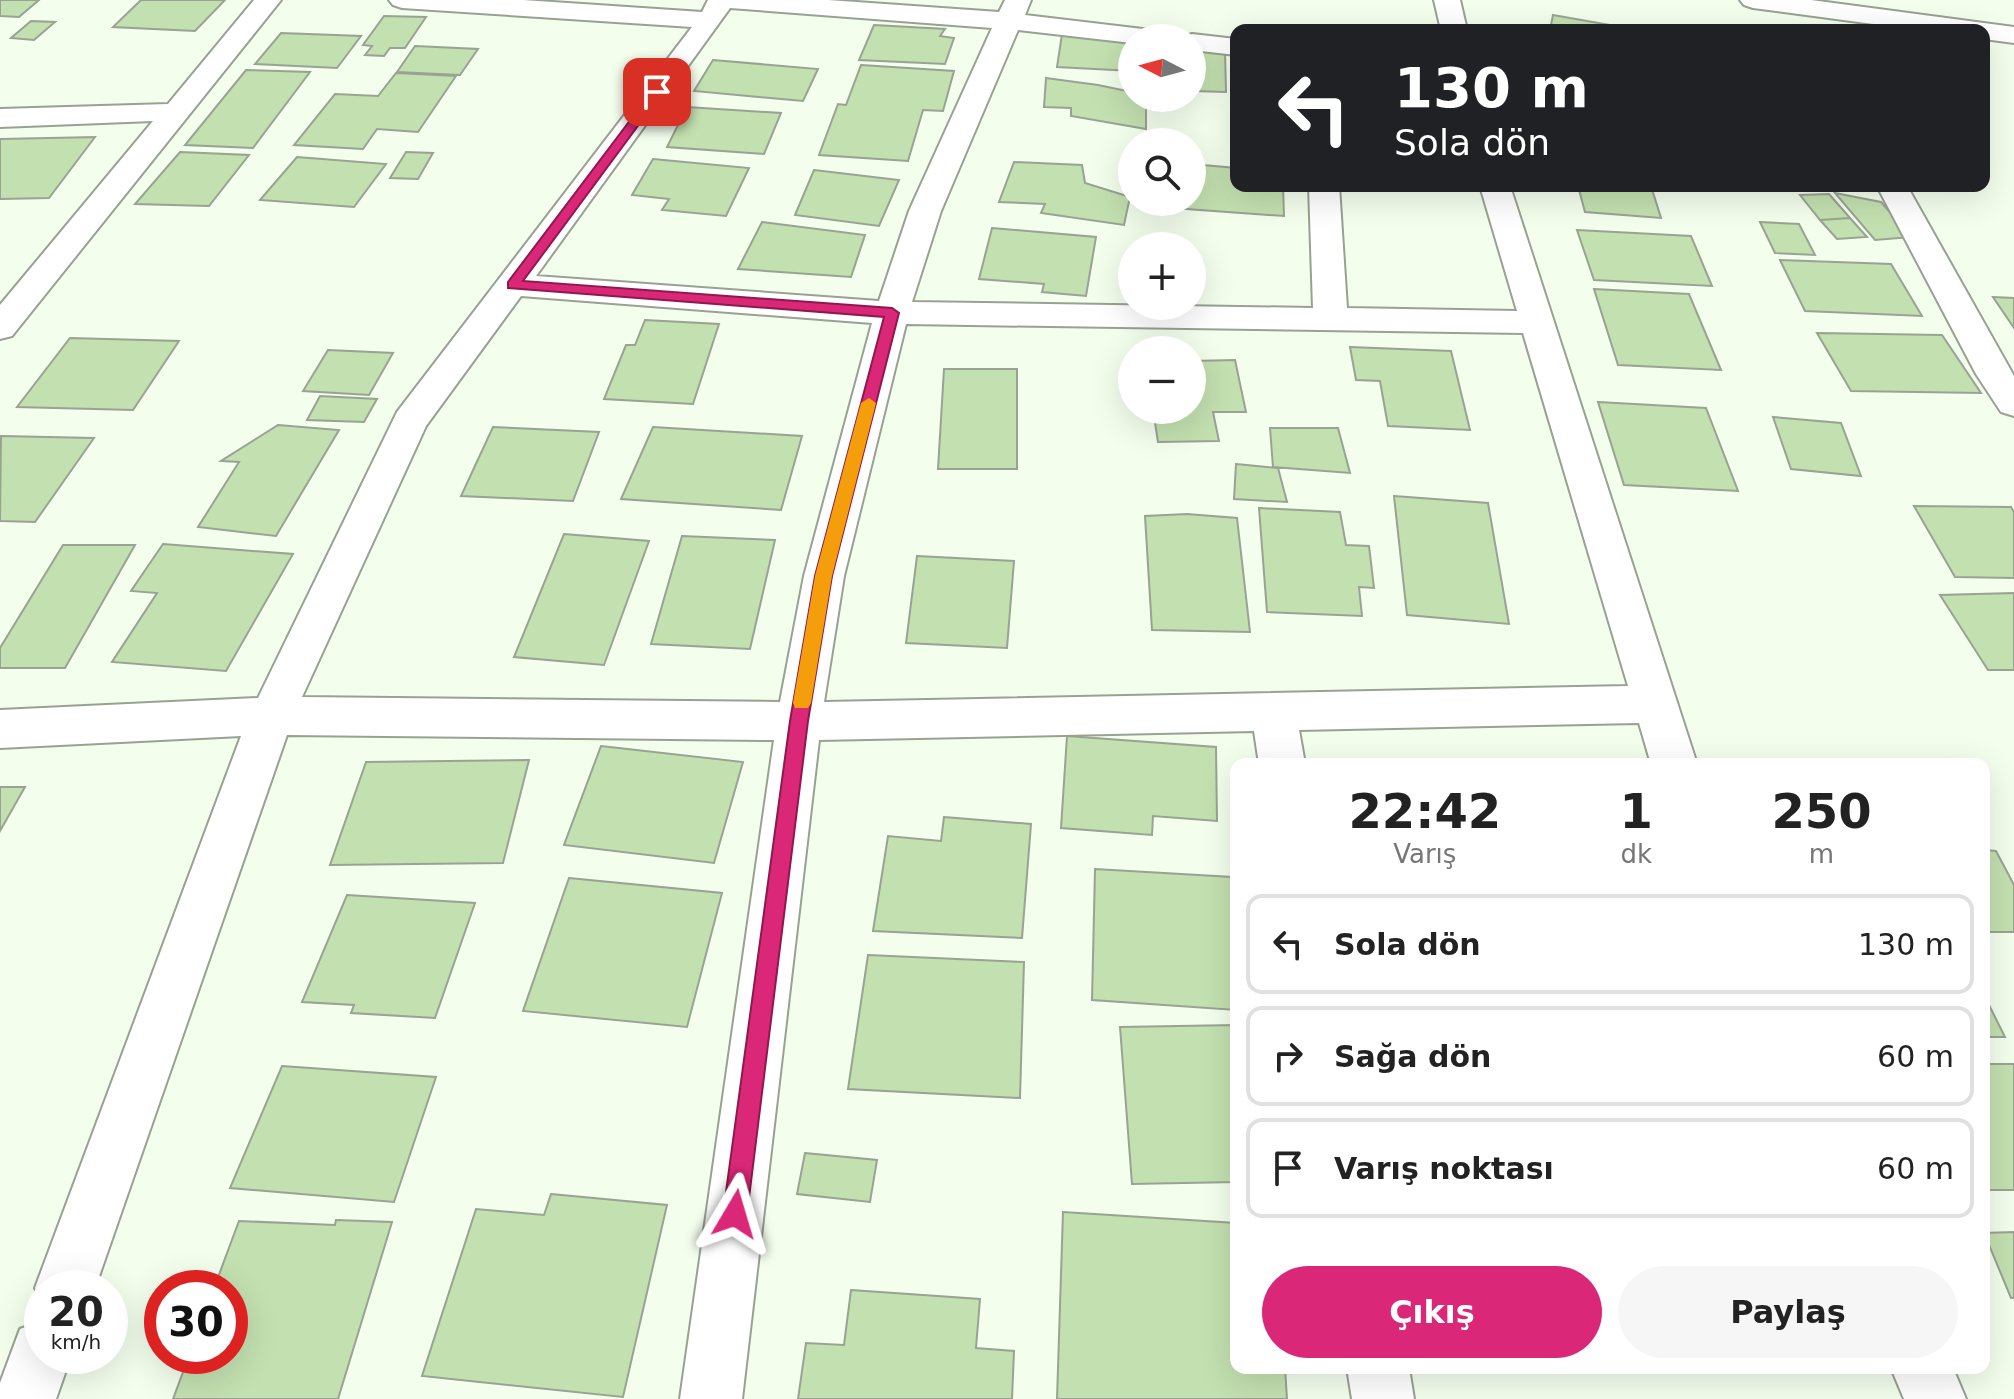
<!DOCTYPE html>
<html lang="tr">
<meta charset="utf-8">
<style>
:root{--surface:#fff;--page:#f6f6f6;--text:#222;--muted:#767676;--line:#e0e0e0;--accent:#db2777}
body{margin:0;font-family:"DejaVu Sans",sans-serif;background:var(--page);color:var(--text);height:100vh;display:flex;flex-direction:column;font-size:30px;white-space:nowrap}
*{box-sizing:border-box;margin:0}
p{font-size:26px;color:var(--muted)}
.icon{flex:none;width:44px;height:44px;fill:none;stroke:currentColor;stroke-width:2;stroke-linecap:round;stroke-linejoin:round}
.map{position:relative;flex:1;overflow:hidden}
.drawer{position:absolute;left:1230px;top:758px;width:760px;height:616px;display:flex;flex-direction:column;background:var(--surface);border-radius:16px;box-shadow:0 8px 32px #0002}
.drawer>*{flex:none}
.top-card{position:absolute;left:1230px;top:24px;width:760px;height:168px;border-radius:16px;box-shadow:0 8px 32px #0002;background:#202124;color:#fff;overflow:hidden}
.needle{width:52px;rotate:276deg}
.tools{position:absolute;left:1118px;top:24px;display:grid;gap:16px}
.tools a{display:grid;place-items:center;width:88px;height:88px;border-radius:50%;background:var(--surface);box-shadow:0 8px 32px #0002;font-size:40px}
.speed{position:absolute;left:24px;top:1270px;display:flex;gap:16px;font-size:40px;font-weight:700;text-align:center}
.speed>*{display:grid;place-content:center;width:104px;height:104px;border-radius:50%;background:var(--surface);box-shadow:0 8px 32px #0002;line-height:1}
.speed small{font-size:20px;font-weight:400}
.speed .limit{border:12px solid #d22;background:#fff;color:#111}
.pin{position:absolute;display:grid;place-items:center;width:68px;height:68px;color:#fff;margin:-34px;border-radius:16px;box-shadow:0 4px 12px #0006}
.me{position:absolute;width:88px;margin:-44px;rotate:7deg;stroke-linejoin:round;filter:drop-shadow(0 0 6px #0008)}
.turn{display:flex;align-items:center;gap:28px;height:168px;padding:0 32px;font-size:36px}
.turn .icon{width:104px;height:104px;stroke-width:2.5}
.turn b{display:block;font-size:56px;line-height:68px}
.eta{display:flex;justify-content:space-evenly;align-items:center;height:136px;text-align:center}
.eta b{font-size:48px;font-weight:800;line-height:56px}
.primary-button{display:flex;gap:16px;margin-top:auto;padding:16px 32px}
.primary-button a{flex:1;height:92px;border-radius:48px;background:var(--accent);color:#fff;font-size:32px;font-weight:800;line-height:92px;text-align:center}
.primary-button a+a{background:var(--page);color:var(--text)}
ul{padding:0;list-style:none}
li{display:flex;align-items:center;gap:24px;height:100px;margin:0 16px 12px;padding:0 16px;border:4px solid var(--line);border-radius:16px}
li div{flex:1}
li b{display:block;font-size:30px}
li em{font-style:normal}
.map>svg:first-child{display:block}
.building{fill:#c3e0b0;stroke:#99a393;stroke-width:2}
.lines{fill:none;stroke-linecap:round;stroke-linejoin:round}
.minor-casing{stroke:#98a192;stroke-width:4}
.minor{fill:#fff;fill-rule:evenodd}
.route{fill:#db2777;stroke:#8e194d;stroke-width:2}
.slow{fill:#f59e0b}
</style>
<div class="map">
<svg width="2014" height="1399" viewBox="0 0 2014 1399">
<rect width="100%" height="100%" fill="#f4feed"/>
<path class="building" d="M0 0H39L19 17 0 16Z
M141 0H225L195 31 113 27Z
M1553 15 1616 26V30H1550Z
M384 16 426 17 405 48H390L384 56 365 55 372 46 363 45Z
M31 21 55 22 34 40 11 38Z
M874 25 945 29 940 36 954 38 945 64 859 60Z
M281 33 361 36 337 68 255 64Z
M1062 34 1132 39V71L1057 67Z
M415 46 478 49 460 75 397 72Z
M1192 50 1225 51 1226 92 1192 91Z
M713 60 818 69 803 101 694 91Z
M861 65 954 71 943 111 923 110 908 161 819 155 838 104 846 105Z
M246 70 310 72 253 148 185 145Z
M396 73 456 76 418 132 377 129 363 149 294 145 335 94 378 96Z
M1046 78 1098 85 1132 92V98H1146V129L1071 116V108L1044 107Z
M687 107 781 113 764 154 667 147Z
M95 137 49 198 0 199V139Z
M180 152 249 155 209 206 135 204Z
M406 152 433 153 418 179 390 178Z
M297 157 386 164 354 207 260 200Z
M653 159 749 168 726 216 662 210 669 199 632 195Z
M1014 162 1082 165 1085 183 1130 197 1124 225 1041 213 1045 204 999 202Z
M1192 164 1236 168V186H1283L1284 216 1173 208 1174 202H1192Z
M814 170 899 180 879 226 795 215Z
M1578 186H1651L1661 218 1585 212Z
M1835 193 1881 202 1912 237 1875 240Z
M1829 194 1850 218 1820 220 1800 195Z
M1850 218 1867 237 1837 239 1820 220Z
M762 222 865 235 851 277 738 269Z
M1760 222 1799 224 1815 255 1775 253Z
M992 228 1096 237 1086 296 1042 292 1044 284 979 279Z
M1577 230 1691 236 1712 286 1594 280Z
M1780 260 1891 264 1922 316 1805 311Z
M1594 289 1689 294 1721 370 1618 365Z
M1993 297 2014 298V328Z
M645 320 719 324 693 404 604 399 626 345H635Z
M1817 333 1942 335 1981 393 1851 391Z
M70 338 179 341 133 410 17 407Z
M1350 347 1451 351 1470 430 1388 426 1380 381 1356 380Z
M328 350 393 353 369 395 303 391Z
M1235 360 1246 412H1213L1219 441 1158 442 1153 410H1192V361Z
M944 369H1017V469H938Z
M320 396 377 399 364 422 307 420Z
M1598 402 1706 408 1738 491 1624 485Z
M1773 417 1841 423 1861 476 1791 469Z
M278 425 339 430 276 536 198 527 239 462 221 461Z
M493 427 599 432 573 501 461 496Z
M653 427 802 436 781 510 621 499Z
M1270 428H1338L1350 473 1273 467Z
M1 436 94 438 35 522 0 521Z
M1236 464 1278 468 1287 502 1234 499Z
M1394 496 1488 503 1509 624 1407 615Z
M1914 506 2011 507 2014 512V578L1955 577Z
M1259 508 1340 512 1346 545 1369 546 1374 588 1359 587 1362 616 1267 612Z
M1187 514 1237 518 1250 632 1152 630 1145 516Z
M564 534 649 541 604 665 514 657Z
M682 536 775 540 750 649 651 644Z
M163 544 293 554 226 671 112 662 157 593 131 591Z
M63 545H135L65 668H0V648Z
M917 556 1014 561 1007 648 906 643Z
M2014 593V670H1988L1940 595Z
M1067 736 1216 747 1217 821 1153 816 1152 835 1061 828Z
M601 746 743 762 714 863 564 845Z
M529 760 503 863 330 865 366 762Z
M0 787H25L0 831Z
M944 817 1031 824 1022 938 873 931 888 836 941 841Z
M1984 850 1996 851 2014 885V932H1984Z
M1095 869 1232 877 1236 1010 1092 1000Z
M569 878 722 893 687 1027 523 1011Z
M347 895 475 903 435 1018 351 1013 354 1005 302 1002Z
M868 955 1024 962 1020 1098 848 1089Z
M1984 995 2005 1037H1984Z
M1236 1025V1182L1132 1184 1120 1027Z
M1984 1064H2014V1190H1984Z
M282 1066 436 1077 394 1202 230 1188Z
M805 1153 877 1160 870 1202 797 1194Z
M551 1194 667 1205 623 1397 422 1376 476 1209 544 1215Z
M1063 1212 1236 1223V1368H1285L1287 1399H1057Z
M336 1220 392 1222 338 1399H173L189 1356H230V1288H214L239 1221 335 1225Z
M2014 1232V1298H2011L1984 1233Z
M851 1290 980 1299 976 1348 1014 1351 1012 1399H798L806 1343 844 1345Z"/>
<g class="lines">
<defs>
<path id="minor" d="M254 0H281L12 336 0 339V305L153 121 0 127V109L168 104Z
M389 0H523L702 12 708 0H828L999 12 1005 0H1031L1025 15 1168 32 1171 38H1132V43L1018 30 941 211 912 302 1313 308 1309 186H1339L1347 308 1517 311 1480 186H1510L1697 764H1651L1639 723 1299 730 1305 764H1259L1254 731 819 740 742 1399H680L774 740 287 735 95 1288H42V1304L35 1288 241 736 0 748V710L258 698 397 412 692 27 402 8 393 5ZM730 8 992 28 909 211 879 301 536 276ZM521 296 872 323 804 576 780 702 302 697 426 426ZM906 324 1523 333 1628 686 824 702 844 576Z
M1434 0H1460L1467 30H1441Z
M1740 0H1811L2014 27V43L1984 39V30H1918L1753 8 1744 5Z
M1192 34 1236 39V55L1192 50V38H1181Z
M1877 186H1907L2014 376V416L2001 412 1976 374Z
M42 1321V1356H71L56 1399H0V1383L20 1329Z
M1347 1368H1409L1414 1399H1352Z
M1891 1368H1953L1966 1399H1904Z"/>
</defs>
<use href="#minor" class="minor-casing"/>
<use href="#minor" class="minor"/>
</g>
<path class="route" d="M657 88 663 92 523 281 892 308 899 313 832 576 808 721 747 1214 744 1222 735 1226 727 1222 723 1214 790 721 815 576 884 317 508 288V282L653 90Z"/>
<path class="slow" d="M869 398 876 403 832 576 811 703 808 708H795L793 703 815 576 861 403Z"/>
</svg>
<div class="tools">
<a><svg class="needle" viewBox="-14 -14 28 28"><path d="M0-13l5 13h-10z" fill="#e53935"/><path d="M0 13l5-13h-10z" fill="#767676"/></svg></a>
<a><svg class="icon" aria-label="search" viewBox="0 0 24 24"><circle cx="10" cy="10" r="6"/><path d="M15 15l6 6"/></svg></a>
<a>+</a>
<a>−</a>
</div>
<div class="speed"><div>20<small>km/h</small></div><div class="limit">30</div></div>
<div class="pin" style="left:657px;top:92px;background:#d93025"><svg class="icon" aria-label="arrive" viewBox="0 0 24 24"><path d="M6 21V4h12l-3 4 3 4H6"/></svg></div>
<svg class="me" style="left:735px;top:1214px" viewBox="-20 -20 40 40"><path d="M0-17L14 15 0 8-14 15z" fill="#db2777" stroke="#fff" stroke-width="4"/></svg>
<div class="top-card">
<div class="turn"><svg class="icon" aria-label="left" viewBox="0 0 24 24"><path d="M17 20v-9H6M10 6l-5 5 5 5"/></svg><div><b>130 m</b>Sola dön</div></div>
</div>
<section class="drawer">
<div class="eta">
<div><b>22:42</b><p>Varış</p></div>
<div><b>1</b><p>dk</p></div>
<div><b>250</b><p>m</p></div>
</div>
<ul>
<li><svg class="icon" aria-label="left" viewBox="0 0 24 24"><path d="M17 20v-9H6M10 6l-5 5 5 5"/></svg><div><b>Sola dön</b></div><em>130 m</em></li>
<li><svg class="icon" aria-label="right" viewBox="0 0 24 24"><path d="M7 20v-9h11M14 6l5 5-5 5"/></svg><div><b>Sağa dön</b></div><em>60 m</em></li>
<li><svg class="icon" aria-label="arrive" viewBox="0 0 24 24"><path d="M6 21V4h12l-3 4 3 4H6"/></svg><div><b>Varış noktası</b></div><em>60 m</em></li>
</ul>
<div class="primary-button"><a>Çıkış</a><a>Paylaş</a></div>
</section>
</div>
